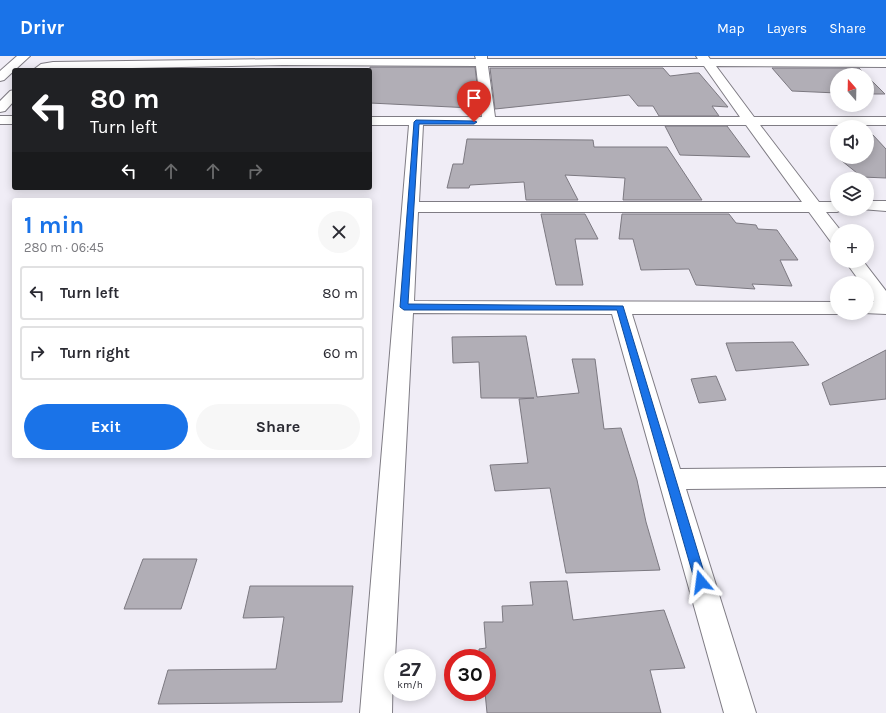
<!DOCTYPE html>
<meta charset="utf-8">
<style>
:root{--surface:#fff;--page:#f7f7f7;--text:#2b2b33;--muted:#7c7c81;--line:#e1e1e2;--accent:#1a73e8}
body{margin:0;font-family:Karla,sans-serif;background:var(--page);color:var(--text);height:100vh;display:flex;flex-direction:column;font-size:15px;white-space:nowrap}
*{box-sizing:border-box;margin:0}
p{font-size:13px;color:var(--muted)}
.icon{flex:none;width:22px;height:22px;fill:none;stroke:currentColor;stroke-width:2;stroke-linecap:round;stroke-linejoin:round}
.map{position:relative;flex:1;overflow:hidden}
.panel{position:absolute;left:12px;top:142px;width:360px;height:260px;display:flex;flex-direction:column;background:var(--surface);border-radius:4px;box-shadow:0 2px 10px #0003}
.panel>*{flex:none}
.guide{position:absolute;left:12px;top:12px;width:360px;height:122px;border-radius:4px;box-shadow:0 2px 10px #0003;background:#202124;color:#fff;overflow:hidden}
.needle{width:26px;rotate:340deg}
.tools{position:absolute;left:830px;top:12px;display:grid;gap:8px}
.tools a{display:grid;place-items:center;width:44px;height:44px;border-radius:50%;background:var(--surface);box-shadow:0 2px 10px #0003;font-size:20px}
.speed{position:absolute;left:384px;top:593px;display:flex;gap:8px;font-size:20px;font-weight:700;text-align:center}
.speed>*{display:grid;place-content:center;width:52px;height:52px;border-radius:50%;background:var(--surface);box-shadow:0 2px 10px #0003;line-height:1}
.speed small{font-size:10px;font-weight:400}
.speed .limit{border:6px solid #d22;background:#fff;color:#111}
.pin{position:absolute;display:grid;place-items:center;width:34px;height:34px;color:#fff;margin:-41px -17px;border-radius:50% 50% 50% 0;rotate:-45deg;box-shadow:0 0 4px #0007}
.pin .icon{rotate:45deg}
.me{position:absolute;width:44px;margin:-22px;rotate:344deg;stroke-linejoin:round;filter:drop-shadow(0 0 3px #0008)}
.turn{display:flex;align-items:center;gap:14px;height:84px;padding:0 12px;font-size:18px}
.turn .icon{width:52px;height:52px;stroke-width:2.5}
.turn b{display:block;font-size:28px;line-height:34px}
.lanes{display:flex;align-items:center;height:38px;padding:0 12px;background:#0003;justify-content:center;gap:20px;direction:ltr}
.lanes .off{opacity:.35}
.round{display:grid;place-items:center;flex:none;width:42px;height:42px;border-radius:21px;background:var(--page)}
.head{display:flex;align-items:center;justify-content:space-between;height:68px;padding:0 12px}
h1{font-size:24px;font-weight:700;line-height:30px;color:var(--accent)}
.primary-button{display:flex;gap:8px;margin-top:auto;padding:8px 12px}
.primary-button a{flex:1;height:46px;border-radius:24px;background:var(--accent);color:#fff;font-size:16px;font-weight:700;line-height:46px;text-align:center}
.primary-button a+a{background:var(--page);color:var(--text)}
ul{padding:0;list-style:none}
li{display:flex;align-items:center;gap:12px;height:54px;margin:0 8px 6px;padding:0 4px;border:2px solid var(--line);border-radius:4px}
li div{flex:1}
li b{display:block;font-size:15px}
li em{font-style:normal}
header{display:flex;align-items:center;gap:24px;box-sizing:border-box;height:56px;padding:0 20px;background:var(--accent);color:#fff}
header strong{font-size:19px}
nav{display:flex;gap:22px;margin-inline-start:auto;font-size:14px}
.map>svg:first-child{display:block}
.building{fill:#b1aeb6;stroke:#7c7981}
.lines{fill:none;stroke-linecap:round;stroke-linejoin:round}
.street-casing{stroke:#7f7c84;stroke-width:2}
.street{fill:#fff;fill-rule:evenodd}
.route{fill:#1a73e8;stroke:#114b97}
</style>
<header>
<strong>Drivr</strong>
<nav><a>Map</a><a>Layers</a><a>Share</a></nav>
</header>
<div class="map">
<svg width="886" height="657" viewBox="0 0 886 657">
<rect width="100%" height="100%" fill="#f0edf6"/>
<path class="building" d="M370 11H475L480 54 472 55V52L370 47Z
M490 12H663L670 20 695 17H699L728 51 712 50 719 60H659L653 50H638L629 39 495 53Z
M772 12H859L866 19H837V37L792 35Z
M867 20 885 38H867Z
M665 70H727L750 101 680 99Z
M867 79H873L886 93V122L862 121 837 101H867Z
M467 83 593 84 594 91H667L702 144H623L625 122 565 119 578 144H526L524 126 470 129 469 132H447L453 108H463Z
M541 158H585L598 183H575L583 229H556Z
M622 158H729L736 167 756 169 758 173 777 174 798 204H780L792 230 752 228 755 233 696 229 689 213 641 214 633 183H619Z
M526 280 537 341 579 337 572 303H595L604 373 621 372 637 424 646 466 660 514 566 517 550 432 495 435 490 409 528 407 519 343 534 342H481L479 306 453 307 452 281Z
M793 286 809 309 736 315 726 287Z
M886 294V343L830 349 822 327Z
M716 320 726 344 699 347 691 323Z
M143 503H197L181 553H124Z
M567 525 573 564 664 554 685 612 650 614 661 657H487L485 636H487V602H480L479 593 486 592 484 566H503L502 550 533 549 530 526Z
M250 530H353L342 646 158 648 168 614 276 613 284 561 243 562Z"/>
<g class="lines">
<defs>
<path id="street" d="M17 0H30L4 24 0 25V15Z
M475 0H487V3H698L696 0H708L710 3H886V11L716 10 754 61H886V69H760L819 146H837V153H844L837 156H826L841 175H837V187L831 186 809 156H418L414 245 837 246V257H841L837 258H632L680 413 886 411V431L686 433 756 657H724L612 258 413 257 395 602H393L392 657H360L409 69H370V61H482L476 10 283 9 33 14 41 8 53 6 283 3H476ZM488 10H704L740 61H495ZM423 69H746L802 146H419Z
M14 34V45L5 55 0 56V45L10 35Z
M0 60H14V68H0Z
M867 145H886V155L861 153H867Z
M845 205H863L886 235V258L863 257H867V246H874L867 236V227H861Z"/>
</defs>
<use href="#street" class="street-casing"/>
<use href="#street" class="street"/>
</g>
<path class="route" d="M416 64 474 65 477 66 474 68H419L408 248 623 250 707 526 705 529 701 531 697 529 695 526 617 254H404L400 251 414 66Z"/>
</svg>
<div class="tools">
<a><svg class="needle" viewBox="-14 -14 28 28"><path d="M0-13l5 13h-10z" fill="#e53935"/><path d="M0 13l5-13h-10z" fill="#7c7c81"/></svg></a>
<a><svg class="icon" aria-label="sound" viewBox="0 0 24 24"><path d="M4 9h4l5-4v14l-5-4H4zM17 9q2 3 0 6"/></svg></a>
<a><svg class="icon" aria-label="layers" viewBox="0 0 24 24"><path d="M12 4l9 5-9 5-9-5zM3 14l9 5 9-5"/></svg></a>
<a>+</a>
<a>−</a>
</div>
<div class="speed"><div>27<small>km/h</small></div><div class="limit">30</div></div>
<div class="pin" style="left:474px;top:66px;background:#d93025"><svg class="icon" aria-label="arrive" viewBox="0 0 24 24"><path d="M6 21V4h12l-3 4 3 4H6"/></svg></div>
<svg class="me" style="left:701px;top:526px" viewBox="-20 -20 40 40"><path d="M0-17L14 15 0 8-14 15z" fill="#1a73e8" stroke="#fff" stroke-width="4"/></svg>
<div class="guide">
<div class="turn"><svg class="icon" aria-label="left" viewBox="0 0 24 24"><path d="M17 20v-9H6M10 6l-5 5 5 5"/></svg><div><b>80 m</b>Turn left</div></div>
<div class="lanes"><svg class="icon" aria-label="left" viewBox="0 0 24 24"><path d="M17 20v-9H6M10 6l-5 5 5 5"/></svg><svg class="icon off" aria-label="ahead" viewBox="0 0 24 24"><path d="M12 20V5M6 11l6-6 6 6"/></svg><svg class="icon off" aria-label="ahead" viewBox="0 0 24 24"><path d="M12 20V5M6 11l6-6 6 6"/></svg><svg class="icon off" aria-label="right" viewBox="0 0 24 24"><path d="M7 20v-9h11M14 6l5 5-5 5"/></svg></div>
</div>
<section class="panel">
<div class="head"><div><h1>1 min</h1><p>280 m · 06:45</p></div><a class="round"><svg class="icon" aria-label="close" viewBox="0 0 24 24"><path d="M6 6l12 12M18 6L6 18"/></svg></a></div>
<ul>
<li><svg class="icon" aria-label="left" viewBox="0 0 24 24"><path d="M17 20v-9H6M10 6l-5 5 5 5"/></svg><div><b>Turn left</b></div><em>80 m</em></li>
<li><svg class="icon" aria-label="right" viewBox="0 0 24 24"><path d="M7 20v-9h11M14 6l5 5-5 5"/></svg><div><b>Turn right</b></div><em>60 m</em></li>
</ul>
<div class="primary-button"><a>Exit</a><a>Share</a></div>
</section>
</div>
